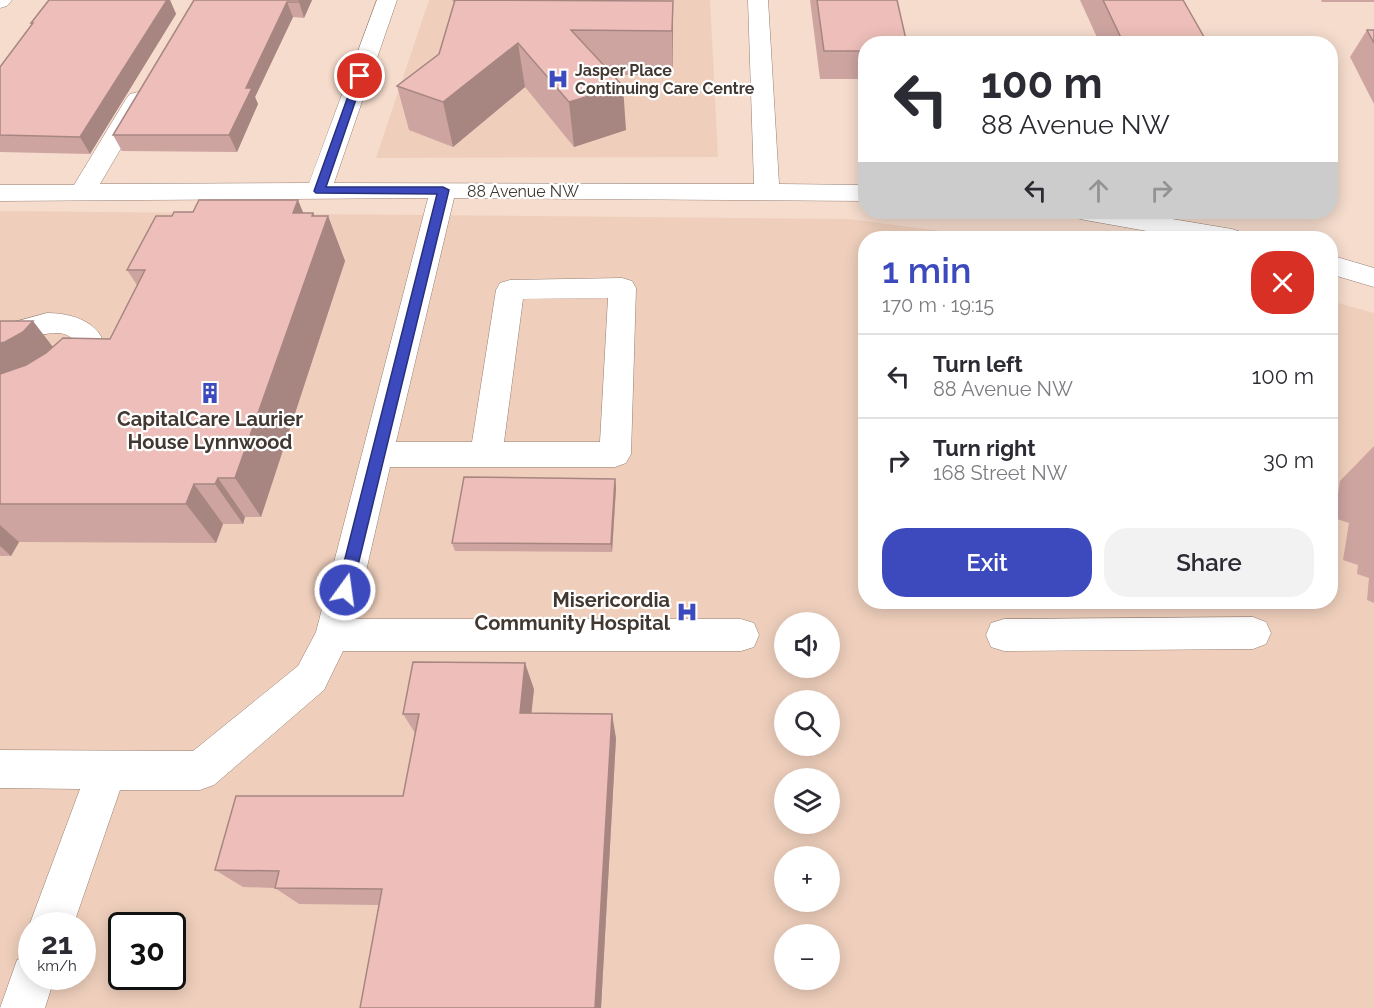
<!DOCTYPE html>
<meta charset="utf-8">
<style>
:root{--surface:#fff;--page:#f2f2f3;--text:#2b2b33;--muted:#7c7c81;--line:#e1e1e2;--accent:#3c4abd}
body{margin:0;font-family:Raleway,sans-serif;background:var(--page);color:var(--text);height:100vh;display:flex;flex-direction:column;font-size:22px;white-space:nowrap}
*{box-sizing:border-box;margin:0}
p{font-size:20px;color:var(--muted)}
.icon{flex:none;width:33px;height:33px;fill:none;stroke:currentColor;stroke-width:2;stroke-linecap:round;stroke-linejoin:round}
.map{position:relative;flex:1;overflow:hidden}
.drawer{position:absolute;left:858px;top:231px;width:480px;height:378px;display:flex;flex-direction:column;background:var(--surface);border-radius:24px;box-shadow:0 3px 15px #0003}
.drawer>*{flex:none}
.guide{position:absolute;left:858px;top:36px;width:480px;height:183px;border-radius:24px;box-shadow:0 3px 15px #0003;background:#fff;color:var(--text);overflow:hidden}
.tools{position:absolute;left:774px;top:612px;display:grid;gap:12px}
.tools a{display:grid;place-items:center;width:66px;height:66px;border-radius:50%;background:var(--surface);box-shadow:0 3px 15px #0003;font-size:30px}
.speed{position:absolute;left:18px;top:912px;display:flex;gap:12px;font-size:30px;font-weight:700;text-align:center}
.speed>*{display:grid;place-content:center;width:78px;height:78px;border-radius:50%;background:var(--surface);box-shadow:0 3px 15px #0003;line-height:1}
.speed small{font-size:15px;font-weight:400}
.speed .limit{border:3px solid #111;border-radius:9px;background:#fff;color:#111}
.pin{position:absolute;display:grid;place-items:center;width:51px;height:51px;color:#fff;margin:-26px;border:3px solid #fff;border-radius:50%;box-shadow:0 2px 6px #0007}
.me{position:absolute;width:66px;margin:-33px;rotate:14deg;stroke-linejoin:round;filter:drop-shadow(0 0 4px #0008)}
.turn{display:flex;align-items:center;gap:21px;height:126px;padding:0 24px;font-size:27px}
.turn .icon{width:78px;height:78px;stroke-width:2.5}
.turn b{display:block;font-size:42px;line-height:51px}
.lanes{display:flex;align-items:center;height:57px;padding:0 24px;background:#0003;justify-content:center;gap:30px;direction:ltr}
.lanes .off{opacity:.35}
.round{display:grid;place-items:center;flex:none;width:63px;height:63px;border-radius:24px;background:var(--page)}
.head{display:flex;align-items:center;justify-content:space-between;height:102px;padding:0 24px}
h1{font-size:36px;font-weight:600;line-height:45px;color:var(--accent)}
.primary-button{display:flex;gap:12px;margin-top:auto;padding:12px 24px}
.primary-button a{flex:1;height:69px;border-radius:24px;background:var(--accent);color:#fff;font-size:24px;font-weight:600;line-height:69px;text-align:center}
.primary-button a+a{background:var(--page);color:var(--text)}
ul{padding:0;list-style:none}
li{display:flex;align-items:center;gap:18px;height:84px;padding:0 24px;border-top:2px solid var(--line)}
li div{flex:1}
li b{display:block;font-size:22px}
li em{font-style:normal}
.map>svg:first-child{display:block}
.built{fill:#efcfbc;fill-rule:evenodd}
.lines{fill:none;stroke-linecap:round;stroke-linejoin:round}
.minor-casing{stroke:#967f72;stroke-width:1}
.minor{fill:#fff;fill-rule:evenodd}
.wall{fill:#cda4a0}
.shaded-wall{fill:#a78682}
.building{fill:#eebfba;stroke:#a78682;stroke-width:1.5}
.route{fill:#3c4abd;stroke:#27307b;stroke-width:1.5}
.labels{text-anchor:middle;stroke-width:4.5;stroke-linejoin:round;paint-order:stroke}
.far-poi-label{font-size:16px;font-weight:bold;fill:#423832;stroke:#fff;text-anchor:start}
.far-street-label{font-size:16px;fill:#423832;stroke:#fff}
.poi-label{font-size:20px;font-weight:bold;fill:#423832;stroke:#fff}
</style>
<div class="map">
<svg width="1374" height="1008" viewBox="0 0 1374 1008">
<rect width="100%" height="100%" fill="#f5dccd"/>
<path class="built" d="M429 0H710L718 157 376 158Z
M0 211 848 219 996 238H866V602H1330L1331 301 1374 313V1008H0ZM784 622H830V668H784ZM784 700H830V746H784ZM784 778H830V824H784ZM784 856H830V902H784ZM32 926H82V976H32ZM122 926H172V976H122ZM784 934H830V980H784Z"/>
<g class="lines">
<defs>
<path id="minor" d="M0 0H12L7 6 0 8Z
M377 0H397L334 183 754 184 748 0H768L779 184 866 185V201L454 198 396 442H472L496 290 500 283 510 280 622 278 632 281 636 288 631 454 626 463 615 467H390L355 619H741L754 623 759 635 754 647 741 651H343L324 690 214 785 200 790H120L73 926H32V931L29 926 80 789 0 788V750L193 751 298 666 316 632 428 198 0 201V185H74L126 99 130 94 138 92 146 94 150 99 100 184 309 183ZM608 298 600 442H504L523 299Z
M1072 212H1130L1232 229 1241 232 1245 238H1186L1085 220 1076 218Z
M1330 255 1374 268V287L1330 274Z
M47 313C105 313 127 357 78 394 56 411 28 418 0 420V396C30 394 56 386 74 361 85 311 21 342 0 348V326Z
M1253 617 1266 622 1271 633 1266 644 1253 649 1004 651 991 647 986 635 991 623 1004 619Z
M32 954V976H55L45 1008H0L17 960Z"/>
</defs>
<use href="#minor" class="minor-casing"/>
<use href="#minor" class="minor"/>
</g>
<path class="wall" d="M49 0H170L176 14 90 154 0 152V67L32 25 31 23Z
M194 0H312L304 18 293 17 255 97 258 104 237 152 122 151 113 135Z
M452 0 673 1V75H613L626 130 574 147 525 87 453 147 409 130 397 86 439 54 454 3Z
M810 0H897L866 44V79H820Z
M1080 0H1183L1208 44H1100Z
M1321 0H1374V2H1322Z
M1367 30H1374V104L1350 57Z
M313 213 314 216H328L345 261 261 517H245L243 524H223L216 543 19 542 11 556H0V321L53 347 110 339 137 285 127 270 172 216Z
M1374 446V603L1367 600 1369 578 1357 574 1358 565 1343 560 1349 523 1334 518 1340 481Z
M615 479 616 488 612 552 455 551 452 543Z
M534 689 531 714 616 738 601 1008H360L379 905 299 904 275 888 243 887 215 870 403 796 415 733 403 714Z"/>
<path class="shaded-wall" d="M167 0H170L176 14 90 154 80 137Z
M300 0H312L304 18 299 2Z
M673 1V75L672 31Z
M287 2 293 17 255 97 258 104 237 152 229 135 246 88Z
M518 43 525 87 453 147 443 102Z
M623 86 626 130 574 147 569 102Z
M298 200 316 244 293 213Z
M313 213 322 235 328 216 345 261 261 517 235 478Z
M33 321 66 364 0 394V343Z
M218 478 245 517 243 524 215 484Z
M615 479 616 488 612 552 611 544Z
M194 484 223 524 216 543 186 504Z
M0 525 19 542 11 556 0 546Z
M525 663 534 689 529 737 520 713Z
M612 714 616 738 601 1008H595Z"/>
<path class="building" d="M49 0H167L80 137 0 135V67L33 23H31Z
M194 0H300L299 2H287L246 88H252L229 135H113Z
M455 0 673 1 672 31 571 30 623 86 569 102 518 43 443 102 397 86 439 54Z
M817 0H897L907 44H866V51H824Z
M1103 0H1183L1208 44H1124Z
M1367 30H1374V43Z
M199 200H298L293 213H313L312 216H328L235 478H218L215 484H194L186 504H0V374L26 365 46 353 63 338 110 339 145 270H127L156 216H172L174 212H193Z
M0 321H33L23 332 5 342 0 343Z
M464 477 615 479 611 544 452 543Z
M413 662 525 663 520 713 612 714 595 1008H360L382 889 275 888 279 871 215 870 236 796H403L419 714H403Z"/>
<path class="route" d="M356 74 364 76 326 187H443L449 190 352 590 350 595 345 597 339 595 337 590 437 194 316 193 314 191Z"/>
<defs>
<symbol id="hospital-bare" viewBox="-9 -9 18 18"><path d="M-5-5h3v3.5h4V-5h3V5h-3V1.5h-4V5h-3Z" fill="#3c4abd" stroke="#fff" stroke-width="2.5" paint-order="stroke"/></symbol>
<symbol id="building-bare" viewBox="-9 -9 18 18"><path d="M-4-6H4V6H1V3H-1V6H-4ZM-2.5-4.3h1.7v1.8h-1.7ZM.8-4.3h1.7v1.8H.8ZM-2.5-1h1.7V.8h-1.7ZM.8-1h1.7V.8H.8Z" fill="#3c4abd" stroke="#fff" stroke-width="2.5" paint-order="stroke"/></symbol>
</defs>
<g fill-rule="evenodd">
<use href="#hospital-bare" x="543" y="64" width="30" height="30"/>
<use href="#building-bare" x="195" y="378" width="30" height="30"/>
<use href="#hospital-bare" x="672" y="597" width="30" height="30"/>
</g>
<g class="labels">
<g class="far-poi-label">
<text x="575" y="76">Jasper Place<tspan x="575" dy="18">Continuing Care Centre</tspan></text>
</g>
<g class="far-street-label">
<text x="523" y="197">88 Avenue NW</text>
</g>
<g class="poi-label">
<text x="210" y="426">CapitalCare Laurier<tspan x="210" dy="23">House Lynnwood</tspan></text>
<text x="670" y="607" text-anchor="end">Misericordia<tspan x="670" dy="23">Community Hospital</tspan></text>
</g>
</g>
</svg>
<div class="tools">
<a><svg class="icon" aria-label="sound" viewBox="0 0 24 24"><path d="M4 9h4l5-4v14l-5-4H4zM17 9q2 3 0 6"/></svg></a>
<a><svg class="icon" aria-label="search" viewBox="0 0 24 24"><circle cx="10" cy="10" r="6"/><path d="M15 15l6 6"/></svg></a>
<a><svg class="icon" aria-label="layers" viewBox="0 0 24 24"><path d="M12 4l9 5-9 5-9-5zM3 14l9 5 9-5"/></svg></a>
<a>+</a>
<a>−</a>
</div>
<div class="speed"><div>21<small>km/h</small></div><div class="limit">30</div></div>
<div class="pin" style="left:360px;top:76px;background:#d93025"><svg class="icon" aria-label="arrive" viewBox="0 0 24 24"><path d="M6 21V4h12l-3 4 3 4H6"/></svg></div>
<svg class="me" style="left:345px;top:590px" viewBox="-20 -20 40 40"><circle r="17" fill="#3c4abd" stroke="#fff" stroke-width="3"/><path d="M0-11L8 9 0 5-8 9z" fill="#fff"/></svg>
<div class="guide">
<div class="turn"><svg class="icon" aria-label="left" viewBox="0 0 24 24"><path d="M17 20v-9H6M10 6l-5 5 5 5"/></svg><div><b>100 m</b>88 Avenue NW</div></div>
<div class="lanes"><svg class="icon" aria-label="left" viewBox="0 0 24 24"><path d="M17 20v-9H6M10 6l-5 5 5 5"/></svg><svg class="icon off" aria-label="ahead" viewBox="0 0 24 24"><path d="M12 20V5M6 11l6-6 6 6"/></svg><svg class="icon off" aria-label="right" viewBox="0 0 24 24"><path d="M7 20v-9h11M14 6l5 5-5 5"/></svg></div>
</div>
<section class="drawer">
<div class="head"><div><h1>1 min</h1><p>170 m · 19:15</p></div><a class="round" style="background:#d93025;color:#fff"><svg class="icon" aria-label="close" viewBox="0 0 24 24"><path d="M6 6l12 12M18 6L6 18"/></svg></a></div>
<ul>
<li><svg class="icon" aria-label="left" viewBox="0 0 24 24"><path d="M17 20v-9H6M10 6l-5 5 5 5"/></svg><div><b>Turn left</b><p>88 Avenue NW</p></div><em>100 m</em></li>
<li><svg class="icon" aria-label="right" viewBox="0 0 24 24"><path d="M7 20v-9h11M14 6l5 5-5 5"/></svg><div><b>Turn right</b><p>168 Street NW</p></div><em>30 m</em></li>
</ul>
<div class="primary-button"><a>Exit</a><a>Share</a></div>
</section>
</div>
